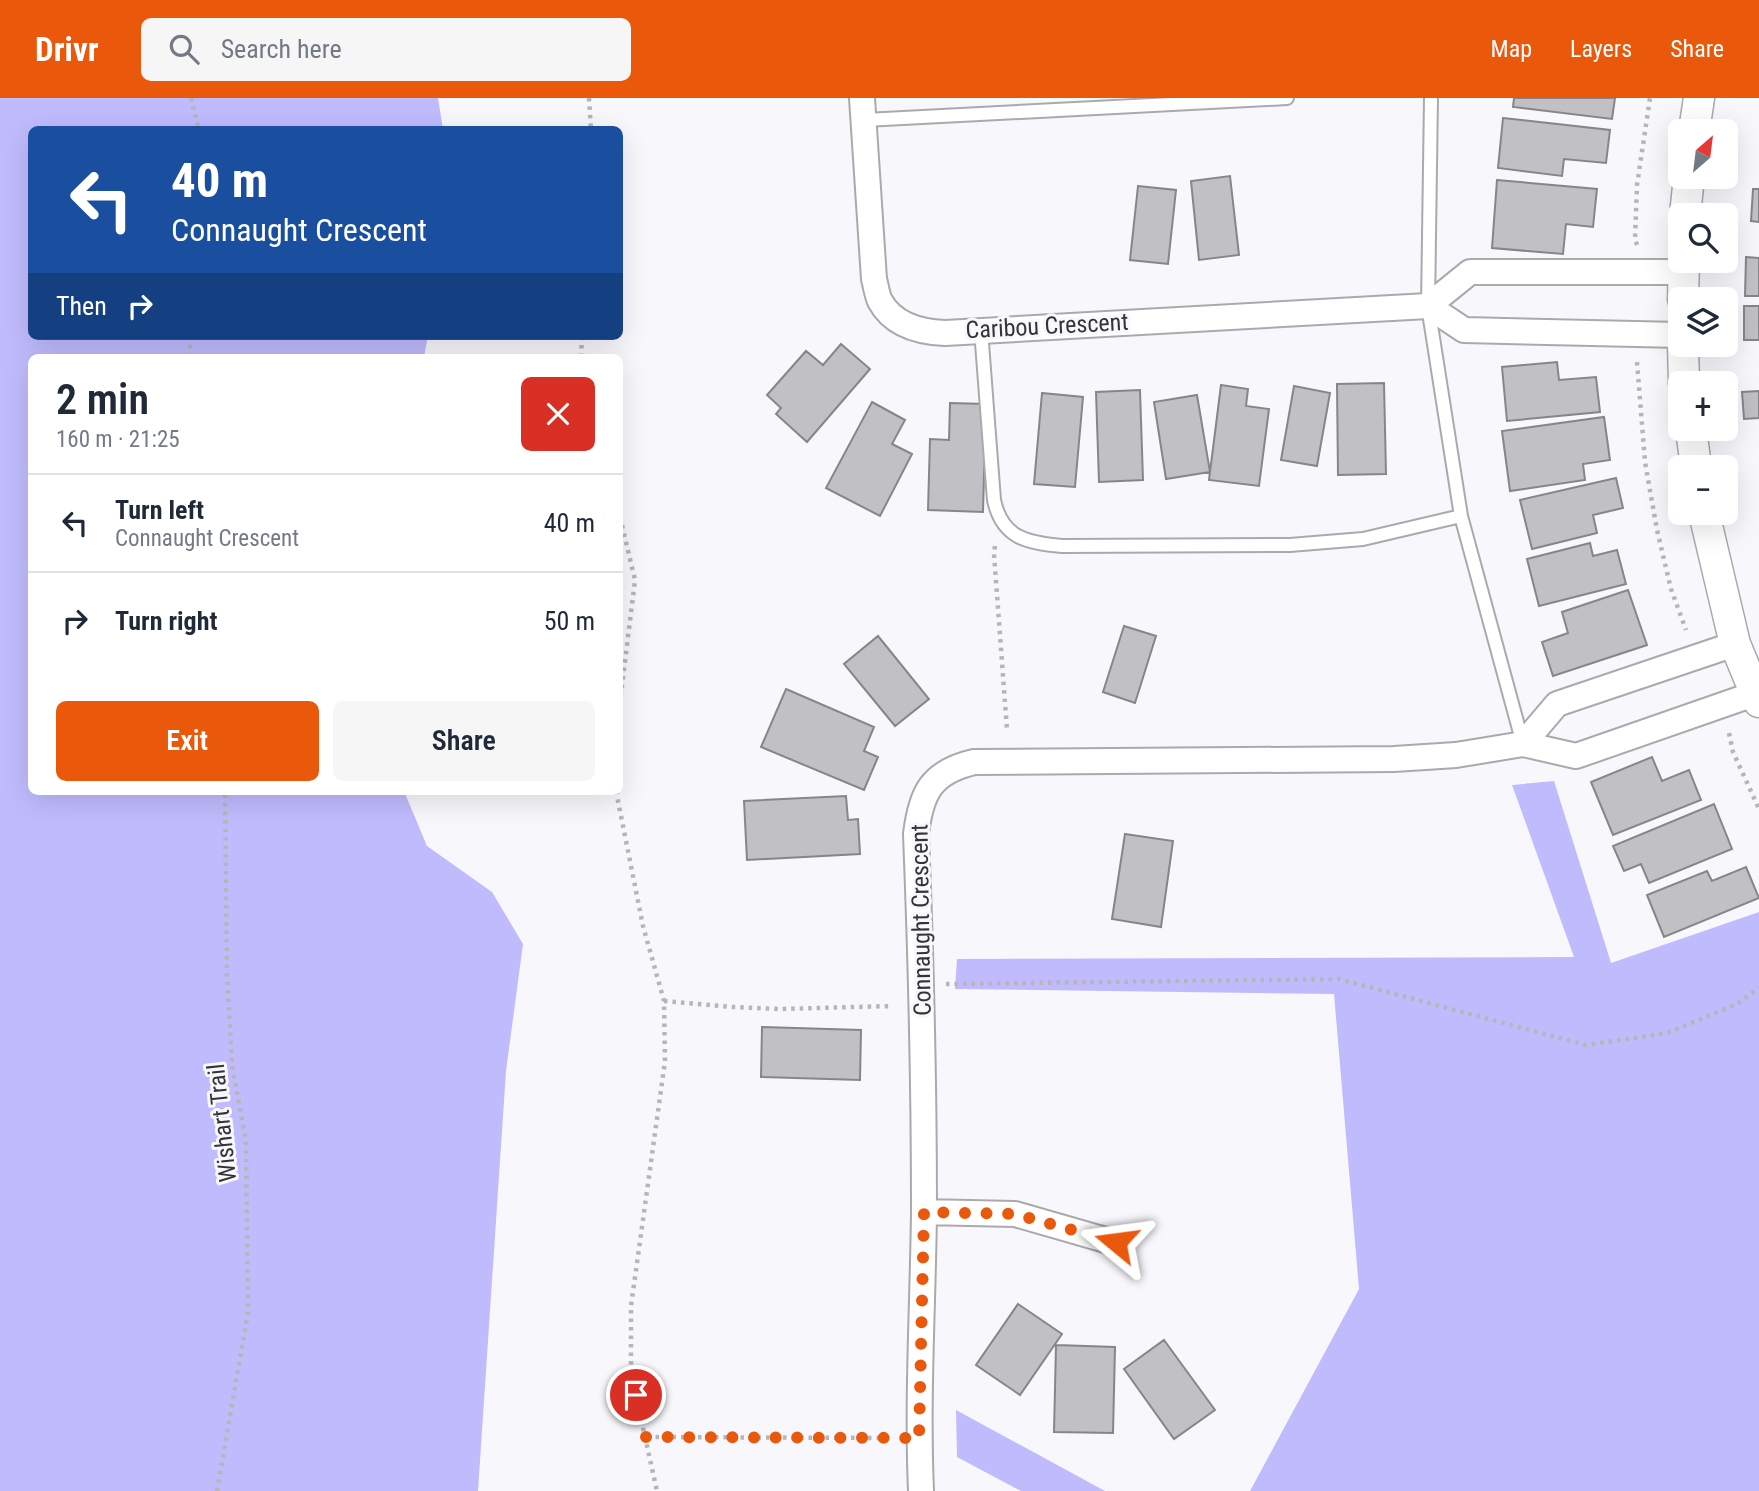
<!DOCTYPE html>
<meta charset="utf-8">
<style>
:root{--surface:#fff;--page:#f6f6f7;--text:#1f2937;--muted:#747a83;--line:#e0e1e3;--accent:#ea580c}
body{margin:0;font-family:"Roboto Condensed",sans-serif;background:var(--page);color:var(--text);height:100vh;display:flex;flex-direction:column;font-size:26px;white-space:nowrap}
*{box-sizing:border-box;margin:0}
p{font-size:23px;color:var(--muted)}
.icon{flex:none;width:38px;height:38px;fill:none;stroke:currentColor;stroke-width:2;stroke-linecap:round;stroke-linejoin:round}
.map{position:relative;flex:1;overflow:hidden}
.drawer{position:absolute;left:28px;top:256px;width:595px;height:441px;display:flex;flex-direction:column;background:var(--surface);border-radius:10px;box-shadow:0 7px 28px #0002}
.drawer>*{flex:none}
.hud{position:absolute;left:28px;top:28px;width:595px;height:214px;border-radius:10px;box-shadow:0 7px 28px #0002;background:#1a4fa0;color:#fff;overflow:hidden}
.needle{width:46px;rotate:28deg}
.tools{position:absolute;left:1668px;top:21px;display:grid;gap:14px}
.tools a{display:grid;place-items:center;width:70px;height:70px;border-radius:10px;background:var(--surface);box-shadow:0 7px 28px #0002;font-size:35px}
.pin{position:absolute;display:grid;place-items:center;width:60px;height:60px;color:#fff;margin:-30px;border:4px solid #fff;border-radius:50%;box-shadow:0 2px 7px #0007}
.me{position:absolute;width:77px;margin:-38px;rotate:286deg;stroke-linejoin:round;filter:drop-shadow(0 0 5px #0008)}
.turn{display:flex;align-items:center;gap:24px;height:147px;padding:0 28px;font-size:32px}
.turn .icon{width:91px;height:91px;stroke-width:2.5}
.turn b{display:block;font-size:49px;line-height:60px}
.then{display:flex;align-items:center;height:66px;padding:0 28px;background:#0003;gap:14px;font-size:26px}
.round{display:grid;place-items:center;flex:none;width:74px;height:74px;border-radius:10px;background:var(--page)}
.summary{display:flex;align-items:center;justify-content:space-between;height:119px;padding:0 28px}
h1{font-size:42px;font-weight:600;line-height:52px}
.button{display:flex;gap:14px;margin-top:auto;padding:14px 28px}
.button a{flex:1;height:80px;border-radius:10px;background:var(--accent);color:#fff;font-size:28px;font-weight:600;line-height:80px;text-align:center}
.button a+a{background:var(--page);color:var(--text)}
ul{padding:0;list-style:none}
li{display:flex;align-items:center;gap:21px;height:98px;padding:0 28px;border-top:2px solid var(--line)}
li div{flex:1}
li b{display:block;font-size:26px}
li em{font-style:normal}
header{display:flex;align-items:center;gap:42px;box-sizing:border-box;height:98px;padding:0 35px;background:var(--accent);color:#fff}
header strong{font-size:33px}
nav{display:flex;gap:38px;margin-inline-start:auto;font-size:24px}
.search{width:490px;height:63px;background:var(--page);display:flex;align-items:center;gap:18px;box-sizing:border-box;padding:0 24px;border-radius:10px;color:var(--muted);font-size:26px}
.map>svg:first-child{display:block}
.green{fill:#c0bbfd}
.building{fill:#c1c1c5;stroke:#86868a;stroke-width:2}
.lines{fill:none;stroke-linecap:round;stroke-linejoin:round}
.service-casing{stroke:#aaaaae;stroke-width:16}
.minor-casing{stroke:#aaaaae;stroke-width:28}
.tertiary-casing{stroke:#aaaaae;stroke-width:33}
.path{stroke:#b6b6b9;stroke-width:4.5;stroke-dasharray:3.5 5;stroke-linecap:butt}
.service{stroke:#fff;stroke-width:12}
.minor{stroke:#fff;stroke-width:24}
.tertiary{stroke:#fff;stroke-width:30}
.route{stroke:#ea580c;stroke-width:12;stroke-dasharray:0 21.6}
.labels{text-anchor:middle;stroke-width:6;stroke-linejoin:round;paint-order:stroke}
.street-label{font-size:24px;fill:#343436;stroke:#f8f8fc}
</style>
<header>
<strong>Drivr</strong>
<div class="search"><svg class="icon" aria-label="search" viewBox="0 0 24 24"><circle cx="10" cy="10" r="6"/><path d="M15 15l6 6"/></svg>Search here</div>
<nav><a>Map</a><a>Layers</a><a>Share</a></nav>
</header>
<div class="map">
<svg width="1759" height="1393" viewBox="0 0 1759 1393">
<rect width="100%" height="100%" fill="#f8f8fc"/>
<path class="green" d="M0 0H438L443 31 32 32V238H428L424 259H32V693H404L427 748 492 794 523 846 506 973 478 1393H0Z
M1554 683 1611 865 1759 814V1393H1250L1359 1191 1334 896 955 891 957 861 1574 859 1512 687Z
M956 1312 1105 1393H1021L957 1359Z"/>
<path class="building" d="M1514 0H1615L1612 21 1513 9Z
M1503 20 1610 32 1606 65 1564 61 1562 78 1498 70Z
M1230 78 1239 157 1199 162 1191 83Z
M1497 82 1597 91 1593 129 1566 126 1563 156 1492 150Z
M1138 88 1176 92 1168 166 1130 162Z
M1753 91H1759V124L1751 123Z
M1746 159 1759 160V198H1745Z
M1744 208H1759V242H1744Z
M841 246 870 271 807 344 776 316 781 310 767 297 806 253 823 267Z
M1557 264 1559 282 1596 279 1600 314 1507 323 1502 269Z
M1384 285 1386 376 1338 377 1337 286Z
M1221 287 1248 291 1246 308 1269 311 1259 388 1209 382Z
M1294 288 1330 295 1317 368 1281 362Z
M1140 292 1143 382 1099 384 1096 294Z
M1759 293V320L1744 321 1742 294Z
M1042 295 1083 299 1075 389 1034 386Z
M1197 297 1210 374 1166 381 1154 304Z
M872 304 905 322 892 346 912 356 880 418 826 390Z
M950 305 986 306 983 414 928 412 930 341 949 342Z
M1604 319 1610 362 1583 366 1585 382 1510 393 1502 333Z
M1616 380 1623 410 1593 417 1597 435 1532 451 1520 402Z
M1590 445 1593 458 1617 452 1626 486 1539 508 1527 461Z
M1628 492 1647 547 1553 578 1542 544 1568 535 1562 514Z
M1124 528 1156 538 1135 605 1103 594Z
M878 538 929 601 895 628 844 566Z
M786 591 874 629 864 653 878 659 864 692 761 649Z
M1652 659 1662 683 1689 672 1701 702 1613 737 1591 684Z
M846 698 848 722 858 721 860 756 747 762 744 703Z
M1714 706 1732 751 1649 785 1641 766 1624 773 1613 748Z
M1125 736 1173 743 1161 829 1112 821Z
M1746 769 1759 800 1664 839 1647 797 1707 773 1712 783Z
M762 929 861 932 860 982 761 979Z
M1018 1206 1062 1236 1020 1297 976 1267Z
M1164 1242 1215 1312 1174 1341 1124 1271Z
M1056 1247 1115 1249 1113 1335 1054 1334Z"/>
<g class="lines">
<defs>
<path id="service" d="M1431 0 1428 208 1461 418 1523 646
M865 22 1287 0
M981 232 994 402C1002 440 1027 445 1062 448L1290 447 1363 441 1461 418"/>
<path id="minor" d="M862 0 874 181C876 188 877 197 880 203 893 227 920 234 945 235L1428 208 1464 232 1680 237
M1428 208 1470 174H1683
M1523 646 1557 606 1735 546
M924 1114 1015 1116 1116 1145
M921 1393C917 1299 923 1206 924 1112 924 987 921 862 916 736 921 695 931 674 974 664L1394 661 1456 657 1523 646 1576 658 1754 596"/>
<path id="tertiary" d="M1694 33 1699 0
M1685 117 1689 79
M1683 201 1684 163
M1683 247 1684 285
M1691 331 1696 369
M1704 415 1735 546 1759 604"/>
</defs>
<use href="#service" class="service-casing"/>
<use href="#minor" class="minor-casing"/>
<use href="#tertiary" class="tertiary-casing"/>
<path class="path" d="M191 0 199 32
M589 0 591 32
M1637 147 1635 141 1637 87 1650 0
M190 259V238
M581 259 582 238
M1637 264 1645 364 1657 432 1671 491 1686 532
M620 419 635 482 620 604
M995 448 994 456 1007 632
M1729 635 1733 654 1759 711
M616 693 643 828 664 903 665 963 631 1208V1276L657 1393
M946 886 1339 881 1586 947 1667 935 1737 906 1759 890
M664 903 733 909 780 911 893 908
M647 1339 893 1340
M217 1393 248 1214 246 1043 232 967 227 877 225 693"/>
<use href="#service" class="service"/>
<use href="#minor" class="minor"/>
<use href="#tertiary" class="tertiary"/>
</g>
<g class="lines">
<path class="route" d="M636 1297 646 1339 919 1340 924 1114 1015 1116 1116 1144"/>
</g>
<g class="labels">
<g class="street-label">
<text transform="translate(1047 228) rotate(-3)" y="8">Caribou Crescent</text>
<text transform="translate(921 822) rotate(-91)" y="8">Connaught Crescent</text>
<text transform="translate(222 1025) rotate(-96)" y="8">Wishart Trail</text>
</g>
</g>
</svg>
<div class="tools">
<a><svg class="needle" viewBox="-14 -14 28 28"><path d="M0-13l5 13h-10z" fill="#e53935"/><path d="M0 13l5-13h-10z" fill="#747a83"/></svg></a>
<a><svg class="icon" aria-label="search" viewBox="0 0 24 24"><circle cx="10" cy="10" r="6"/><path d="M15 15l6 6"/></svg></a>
<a><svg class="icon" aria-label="layers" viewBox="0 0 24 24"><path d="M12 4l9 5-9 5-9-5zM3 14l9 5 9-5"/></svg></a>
<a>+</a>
<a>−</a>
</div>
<div class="pin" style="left:636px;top:1297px;background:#d93025"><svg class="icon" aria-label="arrive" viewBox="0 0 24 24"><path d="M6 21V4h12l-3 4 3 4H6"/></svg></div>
<svg class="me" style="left:1116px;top:1144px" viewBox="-20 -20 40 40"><path d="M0-17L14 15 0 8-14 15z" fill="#ea580c" stroke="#fff" stroke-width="4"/></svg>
<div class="hud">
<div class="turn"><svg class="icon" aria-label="left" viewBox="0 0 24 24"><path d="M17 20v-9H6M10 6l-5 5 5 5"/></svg><div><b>40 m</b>Connaught Crescent</div></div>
<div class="then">Then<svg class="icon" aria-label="right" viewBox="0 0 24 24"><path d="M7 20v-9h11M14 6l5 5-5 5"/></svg></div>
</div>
<section class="drawer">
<div class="summary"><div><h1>2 min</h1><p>160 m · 21:25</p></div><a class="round" style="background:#d93025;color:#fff"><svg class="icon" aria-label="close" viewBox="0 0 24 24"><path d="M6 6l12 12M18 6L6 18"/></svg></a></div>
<ul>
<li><svg class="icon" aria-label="left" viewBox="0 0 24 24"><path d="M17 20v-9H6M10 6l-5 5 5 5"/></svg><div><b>Turn left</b><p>Connaught Crescent</p></div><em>40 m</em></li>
<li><svg class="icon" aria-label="right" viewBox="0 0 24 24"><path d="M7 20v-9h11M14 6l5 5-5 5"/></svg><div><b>Turn right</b></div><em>50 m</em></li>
</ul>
<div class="button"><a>Exit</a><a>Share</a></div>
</section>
</div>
